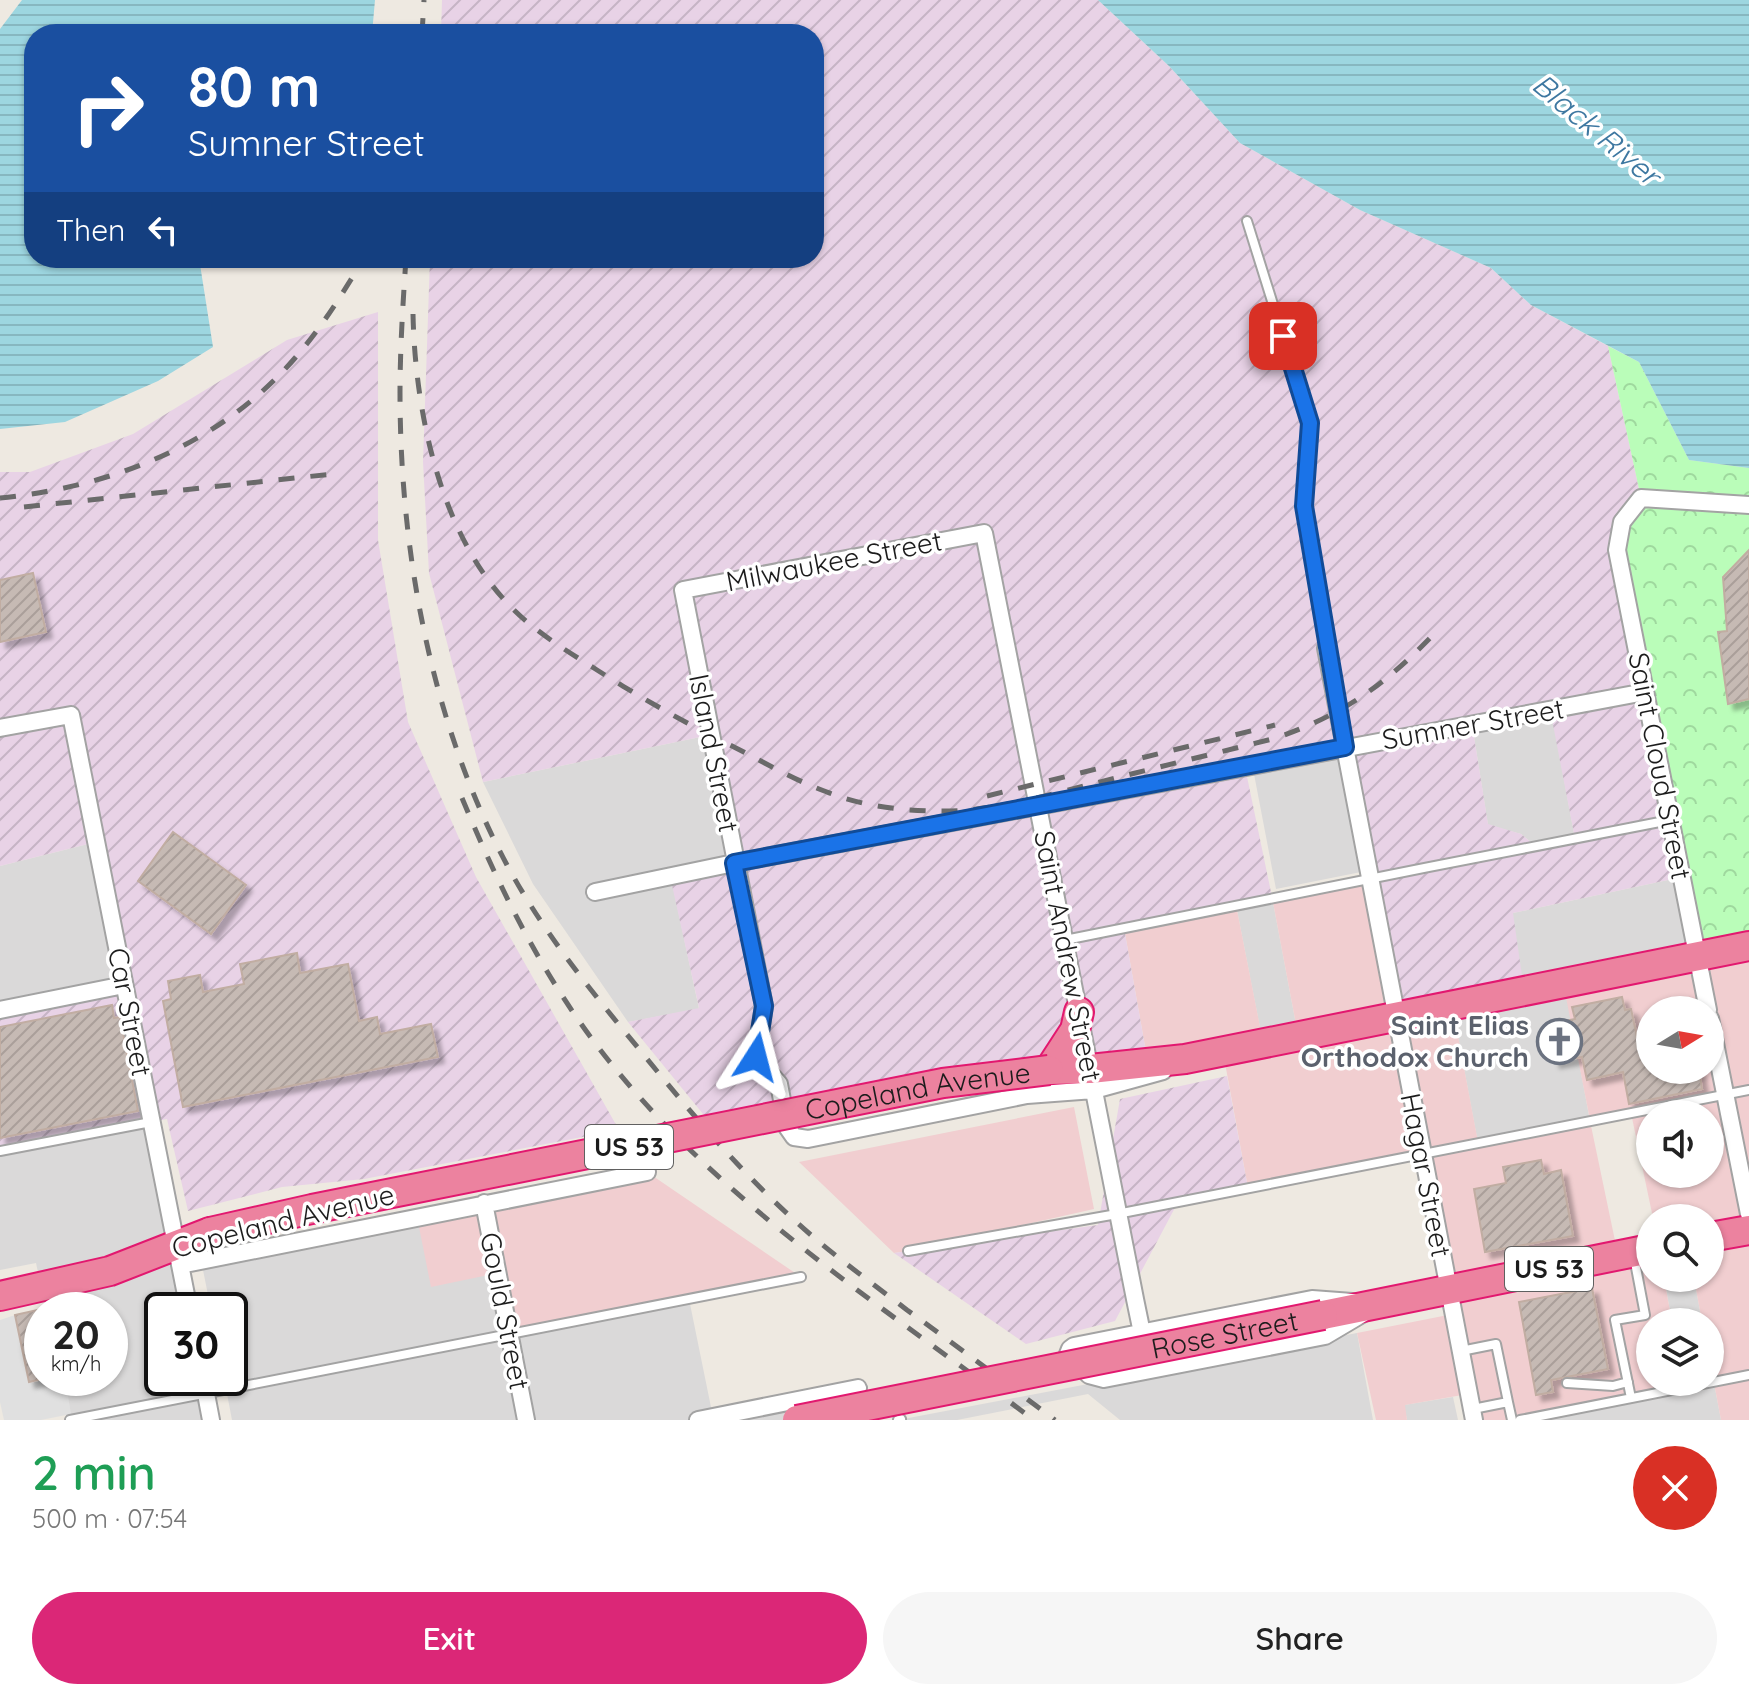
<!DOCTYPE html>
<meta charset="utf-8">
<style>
:root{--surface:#fff;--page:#f6f6f6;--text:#222;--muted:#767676;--accent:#db2777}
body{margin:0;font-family:Quicksand,sans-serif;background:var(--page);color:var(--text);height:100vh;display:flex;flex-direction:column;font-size:30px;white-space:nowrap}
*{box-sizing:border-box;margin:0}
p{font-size:26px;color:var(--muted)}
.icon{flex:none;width:44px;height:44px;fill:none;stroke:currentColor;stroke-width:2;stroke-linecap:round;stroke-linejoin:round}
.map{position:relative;height:1420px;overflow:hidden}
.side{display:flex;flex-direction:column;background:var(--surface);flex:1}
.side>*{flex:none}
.guide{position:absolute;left:24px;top:24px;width:800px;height:244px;border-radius:32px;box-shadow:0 2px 6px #0004;background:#1a4fa0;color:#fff;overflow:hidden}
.needle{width:52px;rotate:79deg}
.fabs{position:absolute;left:1636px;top:996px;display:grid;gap:16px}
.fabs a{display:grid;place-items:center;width:88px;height:88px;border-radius:50%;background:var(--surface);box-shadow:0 2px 6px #0004;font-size:40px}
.speed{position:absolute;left:24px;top:1292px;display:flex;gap:16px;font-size:40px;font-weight:700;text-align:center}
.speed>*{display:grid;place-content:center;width:104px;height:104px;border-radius:50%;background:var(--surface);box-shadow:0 2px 6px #0004;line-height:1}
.speed small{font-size:20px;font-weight:400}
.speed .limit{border:4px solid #111;border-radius:12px;background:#fff;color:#111}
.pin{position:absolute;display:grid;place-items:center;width:68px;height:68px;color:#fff;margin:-34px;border-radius:16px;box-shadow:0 4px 12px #0006}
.me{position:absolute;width:88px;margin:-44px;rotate:9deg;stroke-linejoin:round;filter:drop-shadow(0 0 6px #0008)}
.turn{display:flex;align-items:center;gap:28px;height:168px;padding:0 32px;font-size:36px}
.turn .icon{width:104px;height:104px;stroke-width:2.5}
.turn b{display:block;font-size:56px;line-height:68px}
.then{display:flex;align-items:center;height:76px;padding:0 32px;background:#0003;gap:16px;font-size:30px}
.round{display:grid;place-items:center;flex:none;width:84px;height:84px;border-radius:42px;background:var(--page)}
.headline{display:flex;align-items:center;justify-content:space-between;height:136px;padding:0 32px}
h1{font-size:48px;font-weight:600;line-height:60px;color:#1e9e55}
.cta{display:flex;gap:16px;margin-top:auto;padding:16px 32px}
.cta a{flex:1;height:92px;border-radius:48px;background:var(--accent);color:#fff;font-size:32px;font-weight:600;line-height:92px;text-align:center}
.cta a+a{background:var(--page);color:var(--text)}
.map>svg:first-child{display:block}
.residential{fill:#dad9d9}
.commercial{fill:#f1ced0;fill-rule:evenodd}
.industrial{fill:url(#industrial-furrows);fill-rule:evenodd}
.park{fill:url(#park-crowns)}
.parking{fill:#e0e0e0}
.water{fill:url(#water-rules)}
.building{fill:url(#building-hatch);stroke:#c1ada2;stroke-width:2;filter:url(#shadow)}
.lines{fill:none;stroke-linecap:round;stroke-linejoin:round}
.lane-casing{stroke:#a3a3a3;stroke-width:12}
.street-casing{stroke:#a3a3a3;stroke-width:20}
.highway-casing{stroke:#e2186f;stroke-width:32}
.lane{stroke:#fff;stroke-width:8}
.street{stroke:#fff;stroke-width:16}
.highway{stroke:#ec829f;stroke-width:28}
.rail{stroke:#6a6a6a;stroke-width:5;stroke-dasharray:16 16;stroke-linecap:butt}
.highway-bridge-casing{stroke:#e2186f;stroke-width:32;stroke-linecap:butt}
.highway-bridge{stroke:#ec829f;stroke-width:28}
.route-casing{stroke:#114b97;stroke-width:20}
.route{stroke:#1a73e8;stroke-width:14}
.labels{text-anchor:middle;stroke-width:7;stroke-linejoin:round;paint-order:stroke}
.shield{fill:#fff;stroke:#606060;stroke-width:2}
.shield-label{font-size:26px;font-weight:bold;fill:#1c1c1c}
.street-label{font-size:28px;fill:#1c1c1c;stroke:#fff}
.worship-label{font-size:28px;font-weight:bold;fill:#5b616d;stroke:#fff;text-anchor:end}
.water-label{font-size:30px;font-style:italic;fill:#3e78a1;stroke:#fff}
</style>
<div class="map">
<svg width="1749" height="1420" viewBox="0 0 1749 1420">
<defs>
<pattern id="industrial-furrows" width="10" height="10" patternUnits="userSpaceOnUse" patternTransform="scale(2)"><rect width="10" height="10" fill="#e8d2e6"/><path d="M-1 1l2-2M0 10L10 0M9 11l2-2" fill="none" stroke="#c6b4c5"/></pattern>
<pattern id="park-crowns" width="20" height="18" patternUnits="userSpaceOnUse" patternTransform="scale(2)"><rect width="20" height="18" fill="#bafdb9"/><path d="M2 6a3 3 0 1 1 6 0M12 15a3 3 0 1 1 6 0" fill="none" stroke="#9fd89e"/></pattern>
<pattern id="water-rules" width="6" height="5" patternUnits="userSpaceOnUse" patternTransform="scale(2)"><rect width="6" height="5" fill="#9dd6e0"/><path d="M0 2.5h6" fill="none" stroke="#87b7c0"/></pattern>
<pattern id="building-hatch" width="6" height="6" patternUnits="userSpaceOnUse" patternTransform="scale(2)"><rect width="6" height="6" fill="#c6bab4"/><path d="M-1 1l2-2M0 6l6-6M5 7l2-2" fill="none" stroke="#aa9f9a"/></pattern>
<filter id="shadow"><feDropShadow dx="6" dy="6" stdDeviation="2" flood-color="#0004"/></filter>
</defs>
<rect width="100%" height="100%" fill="#eee9e1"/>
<path class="residential" d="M1551 709 1575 839 1537 847 1521 834 1488 825 1472 724Z
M710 735 734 863 671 877 699 1009 628 1022 533 884 483 782Z
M1340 758 1361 872 1276 889 1254 774Z
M96 842 124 985 0 1010V866Z
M1682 877 1698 956 1564 982 1590 1121 1478 1143 1452 1004 1513 913Z
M1272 897 1298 1035 1263 1043 1236 905Z
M151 1122 189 1310H162V1378H203L211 1420H67L59 1378H110V1310H46L36 1263 0 1270V1151Z
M417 1217 498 1273 689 1299 713 1417 836 1393 842 1420H232L224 1378H230V1310H211L201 1260Z
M1664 1278H1694L1702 1322H1672Z
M1357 1333 1373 1420H1120L1088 1394 957 1420H898Z
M1710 1362 1721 1420H1540L1685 1391 1683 1382H1710Z
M1453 1397 1458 1420H1407L1404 1405Z"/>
<path class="commercial" d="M1371 880 1452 1004 1478 1142 1590 1120 1563 982 1749 946V1420H1721L1710 1362V1322H1702L1694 1278H1710V1218H1653L1631 1113 1590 1121 1618 1255 1650 1249V1278H1664L1672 1322H1650V1382H1682L1683 1388 1520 1420H1474L1468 1394 1405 1405 1407 1420H1376L1357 1333 1453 1314 1423 1154 1248 1188 1223 1052 1148 1063 1124 928 1236 905 1263 1042 1298 1035 1272 897ZM1650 1010H1710V1070H1650ZM1650 1114H1710V1174H1650Z
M1074 1107 1094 1209 908 1251 894 1253 799 1162Z
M647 1172 801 1277 510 1335 498 1273 431 1287 417 1217Z"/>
<path class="industrial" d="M442 0H1098L1169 66 1240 143 1360 210 1491 268 1531 305 1608 346 1641 498 1682 877 1513 913 1524 990 1396 1015 1345 747 1245 767 1272 897 1124 928 1148 1063 716 1130 628 1022 699 1008 670 876 734 862 710 735 483 782 429 573 423 462 430 258H814V34H441ZM1550 709 1575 839 1537 847 1521 834 1488 824 1472 724Z
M378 312V540L408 722 476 877 619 1130 364 1179 282 1187 188 1211 167 1119 0 1151V1010L123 985 96 842 0 866V472H30L133 434 287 340Z
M1227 1076 1248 1188 1178 1202 1115 1321 1026 1344 894 1253 1098 1225 1120 1099Z"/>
<path class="park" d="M1608 346 1639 362 1689 460 1749 468V946L1698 956 1617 550 1641 498Z"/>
<path class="parking" d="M15 1315 29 1382 65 1378 71 1414 41 1420H4L0 1402V1320Z"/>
<path class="water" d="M22 0H375L372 34H34V258H199L213 347 158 381 65 422 0 429V29Z
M1098 0H1749V468L1689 460 1639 362 1531 305 1491 268 1360 210 1240 143 1169 66Z"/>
<path class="building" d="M1749 550V699L1728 704 1718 632 1727 631 1723 577Z
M33 573 46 632 0 642V580Z
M173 832 246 885 211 934 138 881Z
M297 953 300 973 348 964 359 1021 377 1017 380 1034 431 1024 438 1057 183 1107 163 1001 171 999 168 981 200 975 203 992 244 984 240 964Z
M1622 997 1625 1010 1631 1009 1637 1037 1650 1034V1070H1699L1702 1089 1629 1104 1623 1072 1587 1080 1582 1057 1554 1062 1548 1024 1575 1019 1572 1007Z
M112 1005 114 1018 120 1017 138 1111 0 1138V1027Z
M1541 1160 1544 1174 1561 1170 1573 1236 1485 1252 1474 1189 1506 1183 1503 1167Z
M1592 1288 1608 1369 1551 1380 1553 1392 1536 1395 1519 1302Z
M42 1309V1379L29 1382 15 1315Z"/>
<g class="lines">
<defs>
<path id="lane" d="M1247 221 1310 423 1304 506 1326 648
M1065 940C1267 899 1468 859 1670 820
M0 1151 151 1122
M908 1251 1117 1214 1749 1090
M1461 1351 1496 1344 1508 1402 1473 1409
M1567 1383 1613 1386 1628 1382
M1631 1398 1615 1320 1645 1315 1634 1257
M1508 1402 1512 1420
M70 1420 801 1277
M898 1420 901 1419
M1520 1420 1749 1375"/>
<path id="street" d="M1326 648 1474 1420
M0 728 71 715 189 1310
M595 892 734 863 1645 692
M0 1010 124 985
M1708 1010 1617 550 1622 522 1641 498 1749 505
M1710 1018 1749 1214
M484 1203 526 1420
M180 1265 647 1172
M1312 1299 1379 1304 1325 1336 1104 1379 1089 1375 1068 1354 1070 1349 1074 1346Z
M1142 1333C1087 1067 1037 800 984 533L683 590 764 1006 756 1057 779 1084 787 1127 794 1137 808 1139 1027 1095 1094 1090 1163 1071
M203 1378 211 1420
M698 1420 858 1388"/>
<path id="highway" d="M1049 1070 1090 1069 1185 1059 1749 946
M1049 1070 1075 1030 1079 1012
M1710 1237 1749 1230
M0 1296 110 1271 210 1232
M1323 1315 1650 1249"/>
</defs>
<use href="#lane" class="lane-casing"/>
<use href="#street" class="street-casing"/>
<use href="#highway" class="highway-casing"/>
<use href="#lane" class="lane"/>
<use href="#street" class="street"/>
<use href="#highway" class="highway"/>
<path class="rail" d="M422 34 424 0
M406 258C403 303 400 348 400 393 400 552 431 723 507 865 543 932 591 991 639 1049 687 1108 735 1166 791 1217 827 1251 868 1280 907 1310 957 1346 1006 1383 1055 1420
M413 314C415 411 440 534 510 606 535 632 567 651 597 670 638 696 680 720 724 742 757 758 791 779 827 792 862 806 902 811 939 811 988 812 1041 797 1088 785 1150 769 1213 754 1276 738 1345 714 1386 684 1436 632
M0 498C111 487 220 445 295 358 322 327 343 293 364 258
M24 507 342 473
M987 796 1275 725
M462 798C501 892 545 981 609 1061 726 1207 886 1309 1034 1420"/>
<defs>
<g id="highway-bridge">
<path id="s1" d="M210 1232 312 1209 943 1083 1049 1070"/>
<path id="s2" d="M797 1420 1323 1315"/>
</g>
</defs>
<use href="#highway-bridge" class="highway-bridge-casing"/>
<use href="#highway-bridge" class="highway-bridge"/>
</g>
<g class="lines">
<defs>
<path id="route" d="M756 1057 764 1006 734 863 1345 747 1304 506 1310 423 1283 336"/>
</defs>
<use href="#route" class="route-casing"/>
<use href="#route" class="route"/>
</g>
<defs>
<symbol id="church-ring" viewBox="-11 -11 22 22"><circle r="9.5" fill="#fff" stroke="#6b7280" stroke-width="1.5"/><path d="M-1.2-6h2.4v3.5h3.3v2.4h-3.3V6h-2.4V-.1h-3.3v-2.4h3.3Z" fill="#6b7280"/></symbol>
</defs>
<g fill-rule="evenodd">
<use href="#church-ring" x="1534" y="1016" width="51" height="51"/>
</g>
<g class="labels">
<g class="shield">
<rect x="585" y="1125" width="88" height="44" rx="6"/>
<rect x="1505" y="1247" width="88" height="44" rx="6"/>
</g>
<g class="shield-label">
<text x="629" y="1156">US 53</text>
<text x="1549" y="1278">US 53</text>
</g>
<g class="street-label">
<text transform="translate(834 561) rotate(-11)" y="10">Milwaukee Street</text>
<text transform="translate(1473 724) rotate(-10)" y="10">Sumner Street</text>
<text transform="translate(714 753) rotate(79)" y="10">Island Street</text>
<text transform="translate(1660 766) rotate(79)" y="10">Saint Cloud Street</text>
<text transform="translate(1068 956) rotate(79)" y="10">Saint Andrew Street</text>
<text transform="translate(130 1012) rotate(79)" y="10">Car Street</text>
<text dy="10" stroke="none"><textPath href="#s1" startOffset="722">Copeland Avenue</textPath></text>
<text transform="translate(1426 1175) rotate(79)" y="10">Hagar Street</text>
<text transform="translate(283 1221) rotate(-14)" y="10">Copeland Avenue</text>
<text transform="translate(505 1311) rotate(79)" y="10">Gould Street</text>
<text dy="10" stroke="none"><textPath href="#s2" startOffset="436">Rose Street</textPath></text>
</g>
<g class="worship-label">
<text x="1529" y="1035">Saint Elias<tspan x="1529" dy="32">Orthodox Church</tspan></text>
</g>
<g class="water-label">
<text transform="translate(1596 130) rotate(40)" y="10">Black River</text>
</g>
</g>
</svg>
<div class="fabs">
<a><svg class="needle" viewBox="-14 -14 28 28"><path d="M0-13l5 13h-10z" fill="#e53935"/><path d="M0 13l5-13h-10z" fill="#767676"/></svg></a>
<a><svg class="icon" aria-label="sound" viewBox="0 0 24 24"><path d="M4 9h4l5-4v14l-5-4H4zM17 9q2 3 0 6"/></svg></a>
<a><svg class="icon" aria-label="search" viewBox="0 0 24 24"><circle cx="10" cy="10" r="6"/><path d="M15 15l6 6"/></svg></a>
<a><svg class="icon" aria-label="layers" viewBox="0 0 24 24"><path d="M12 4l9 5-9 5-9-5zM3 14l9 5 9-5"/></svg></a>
</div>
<div class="speed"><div>20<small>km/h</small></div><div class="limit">30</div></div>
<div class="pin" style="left:1283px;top:336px;background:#d93025"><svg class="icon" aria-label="arrive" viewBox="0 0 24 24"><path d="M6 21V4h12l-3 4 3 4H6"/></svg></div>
<svg class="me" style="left:756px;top:1057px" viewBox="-20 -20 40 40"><path d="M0-17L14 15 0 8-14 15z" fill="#1a73e8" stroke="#fff" stroke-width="4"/></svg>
<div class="guide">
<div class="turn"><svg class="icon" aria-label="right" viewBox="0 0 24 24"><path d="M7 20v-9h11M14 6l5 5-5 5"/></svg><div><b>80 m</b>Sumner Street</div></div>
<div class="then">Then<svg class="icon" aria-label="left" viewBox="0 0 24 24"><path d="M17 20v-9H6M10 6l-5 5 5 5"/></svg></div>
</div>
</div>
<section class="side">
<div class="headline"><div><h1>2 min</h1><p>500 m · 07:54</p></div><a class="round" style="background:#d93025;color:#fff"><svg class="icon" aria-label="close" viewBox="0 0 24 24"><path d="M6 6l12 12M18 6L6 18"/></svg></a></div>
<div class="cta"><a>Exit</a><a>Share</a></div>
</section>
